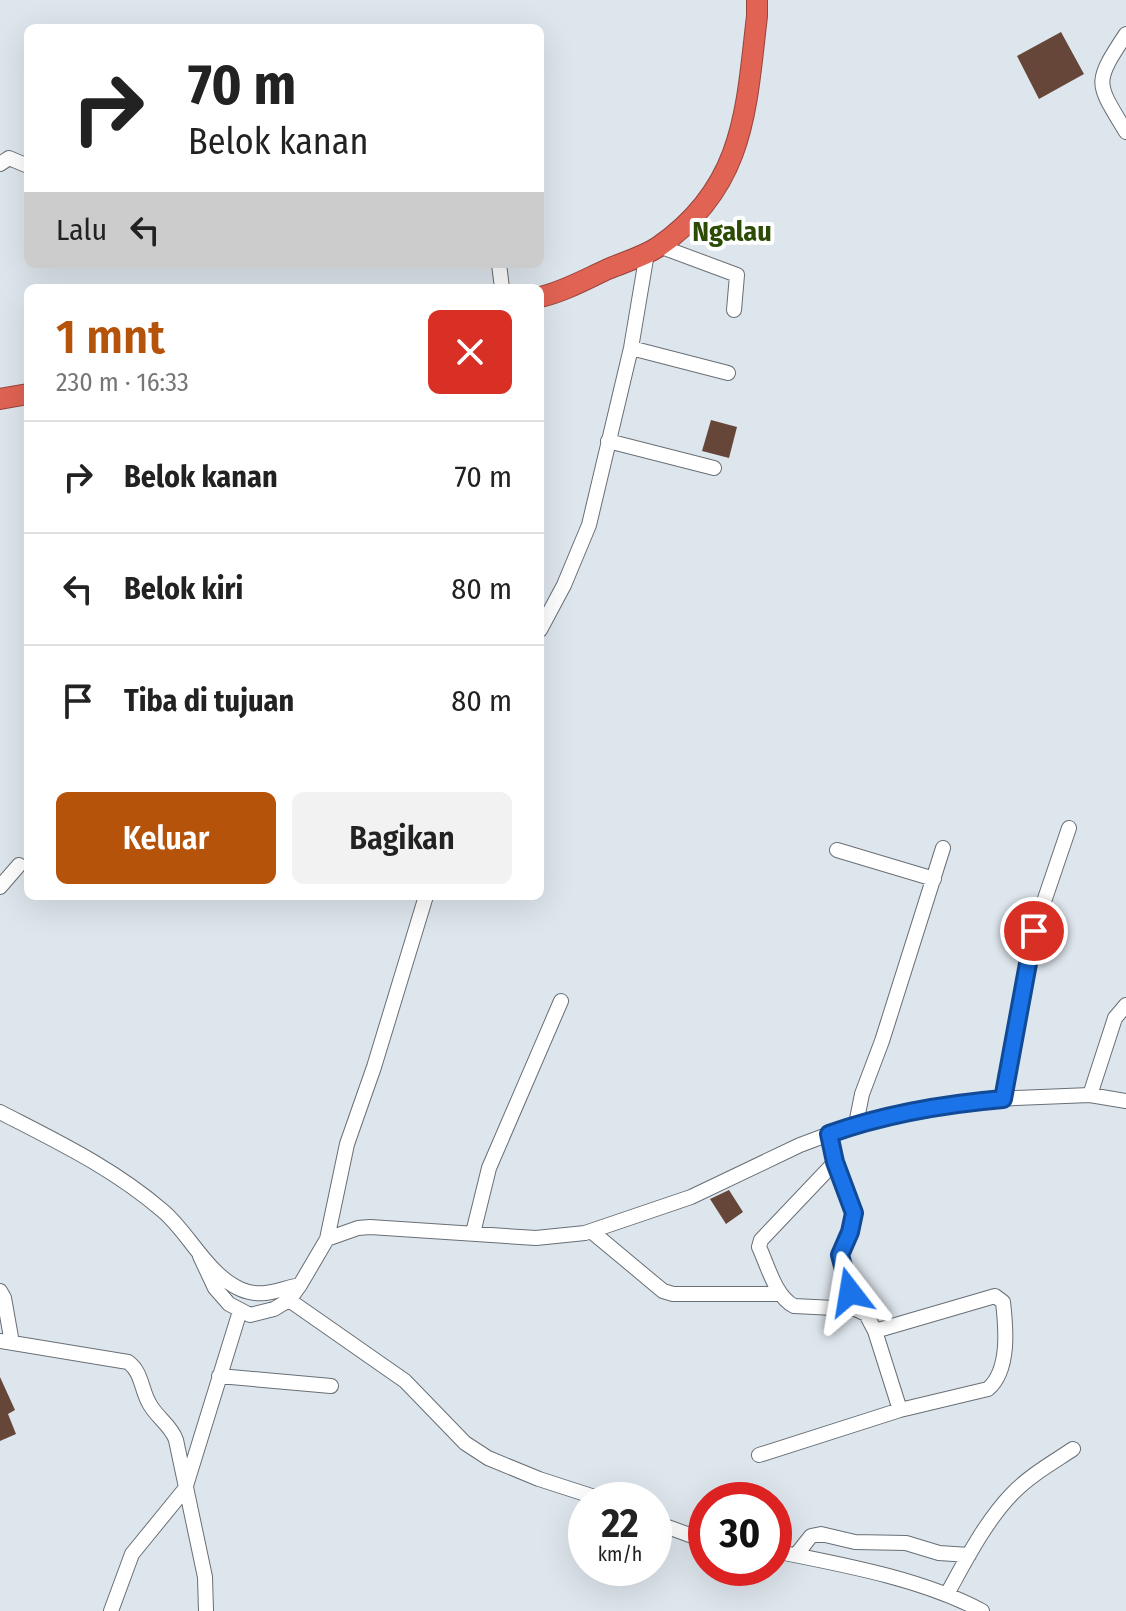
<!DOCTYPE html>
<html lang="id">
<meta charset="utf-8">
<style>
:root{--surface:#fff;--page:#f2f2f2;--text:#222;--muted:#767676;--line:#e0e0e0;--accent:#b45309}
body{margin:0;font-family:"Fira Sans Condensed",sans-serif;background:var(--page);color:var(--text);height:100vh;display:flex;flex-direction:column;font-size:30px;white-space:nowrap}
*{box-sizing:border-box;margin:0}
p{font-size:26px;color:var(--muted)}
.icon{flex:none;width:44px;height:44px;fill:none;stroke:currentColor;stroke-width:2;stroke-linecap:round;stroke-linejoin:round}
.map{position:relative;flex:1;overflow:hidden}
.drawer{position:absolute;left:24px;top:284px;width:520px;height:616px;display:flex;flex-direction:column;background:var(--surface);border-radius:12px;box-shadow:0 8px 32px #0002}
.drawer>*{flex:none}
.top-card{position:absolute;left:24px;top:24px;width:520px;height:244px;border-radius:12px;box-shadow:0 8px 32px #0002;background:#fff;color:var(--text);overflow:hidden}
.speed{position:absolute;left:568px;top:1482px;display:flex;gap:16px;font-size:40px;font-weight:700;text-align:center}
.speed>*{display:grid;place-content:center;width:104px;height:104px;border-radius:50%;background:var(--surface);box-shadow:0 8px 32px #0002;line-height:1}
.speed small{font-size:20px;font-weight:400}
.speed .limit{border:12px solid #d22;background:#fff;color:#111}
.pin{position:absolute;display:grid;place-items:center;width:68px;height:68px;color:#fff;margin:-34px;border:4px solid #fff;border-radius:50%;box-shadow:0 2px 8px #0007}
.me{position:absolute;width:88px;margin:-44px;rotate:346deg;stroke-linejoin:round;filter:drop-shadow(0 0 6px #0008)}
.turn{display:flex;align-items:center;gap:28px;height:168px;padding:0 32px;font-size:36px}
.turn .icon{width:104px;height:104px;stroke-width:2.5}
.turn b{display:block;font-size:56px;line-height:68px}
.then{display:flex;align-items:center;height:76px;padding:0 32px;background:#0003;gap:16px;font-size:30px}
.round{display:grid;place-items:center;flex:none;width:84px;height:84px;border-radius:12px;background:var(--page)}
.overview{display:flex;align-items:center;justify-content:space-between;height:136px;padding:0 32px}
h1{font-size:48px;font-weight:600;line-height:60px;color:var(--accent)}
.button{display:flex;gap:16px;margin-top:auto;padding:16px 32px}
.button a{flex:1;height:92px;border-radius:12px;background:var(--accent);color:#fff;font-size:32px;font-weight:600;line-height:92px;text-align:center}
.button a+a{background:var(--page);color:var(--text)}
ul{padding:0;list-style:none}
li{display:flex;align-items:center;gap:24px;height:112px;padding:0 32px;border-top:2px solid var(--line)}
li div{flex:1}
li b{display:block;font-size:30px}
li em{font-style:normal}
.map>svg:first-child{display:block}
.building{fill:#664639}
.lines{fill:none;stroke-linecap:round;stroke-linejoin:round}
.minor-casing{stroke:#686f75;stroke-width:16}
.highway-casing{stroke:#96453d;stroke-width:22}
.minor{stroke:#fff;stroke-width:14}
.highway{stroke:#e06354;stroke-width:20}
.route-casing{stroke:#114b97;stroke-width:20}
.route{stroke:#1a73e8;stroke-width:14}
.labels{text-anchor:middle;stroke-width:8;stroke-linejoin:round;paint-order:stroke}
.quarter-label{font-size:28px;font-weight:bold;fill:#2c4b05;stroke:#fff}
</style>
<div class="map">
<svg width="1126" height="1611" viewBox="0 0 1126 1611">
<rect width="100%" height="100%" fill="#dee6ed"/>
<path class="building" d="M1061 32 1084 74 1039 99 1017 56Z
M711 420 737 427 729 458 702 451Z
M729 1190 743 1212 726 1224 710 1199Z
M0 1377 15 1410 8 1414 16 1434 0 1441Z"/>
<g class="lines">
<defs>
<path id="minor" d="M1126 34C1093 84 1096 82 1126 132
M0 164 9 158 28 166
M659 246 737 275 734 310
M499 264 502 288
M631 348 728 373
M608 441 714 468
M540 630 564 585 589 525 631 348 647 253
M837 850 934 879
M0 887 19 865
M1090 1095 1115 1018 1126 1005
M1003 1099 1034 931 1069 828
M0 1112C58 1142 113 1168 163 1211 189 1233 207 1274 240 1289 262 1299 279 1289 300 1285
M856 1124 862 1094 882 1041 943 848
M829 1134 835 1162 854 1213 850 1232 840 1255 855 1309 866 1314 875 1331 900 1410
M835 1162 761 1240 759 1247C768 1266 775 1296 794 1306L855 1309
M591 1231 663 1291 673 1294H780
M473 1233 489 1168 561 1001
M327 1239 358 1228 370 1227 536 1238 585 1233 691 1197 800 1145 856 1124 965 1102 1015 1098 1090 1095 1126 1101
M200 1256 215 1288 229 1304 250 1315 274 1309 289 1300 300 1285 327 1239 347 1144 374 1067 426 896
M0 1291 4 1298 12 1343
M289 1300 405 1381 465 1443 488 1458 539 1479 604 1500
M0 1341 128 1362C142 1372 141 1389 149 1403 156 1417 171 1425 176 1440L205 1577 206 1611
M219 1376 331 1386
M759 1455 900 1410 988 1389C1010 1370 1006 1328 1003 1302L995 1296 875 1331
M654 1522 706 1541
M774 1551C840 1564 923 1579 982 1611
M796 1555 811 1536 821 1534 855 1542 906 1543 939 1553 969 1555
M947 1594C966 1560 985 1522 1012 1494 1029 1476 1052 1463 1073 1449
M111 1611 132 1554 185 1489 240 1311"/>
<path id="highway" d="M540 297C563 292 586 279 608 269 624 262 643 257 658 247 745 187 746 110 757 16V0
M0 399 28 394"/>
</defs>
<use href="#minor" class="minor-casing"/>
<use href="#highway" class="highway-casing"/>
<use href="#minor" class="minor"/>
<use href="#highway" class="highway"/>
</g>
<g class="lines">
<defs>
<path id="route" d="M850 1292 840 1255 850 1232 854 1213 835 1162 829 1134C885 1114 944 1104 1003 1099L1034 931"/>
</defs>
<use href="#route" class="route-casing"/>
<use href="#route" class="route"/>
</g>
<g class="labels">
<g class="quarter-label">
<text x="732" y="241">Ngalau</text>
</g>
</g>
</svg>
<div class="speed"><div>22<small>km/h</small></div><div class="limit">30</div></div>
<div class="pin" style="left:1034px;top:931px;background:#d93025"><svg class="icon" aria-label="arrive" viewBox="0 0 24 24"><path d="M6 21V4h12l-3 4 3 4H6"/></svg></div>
<svg class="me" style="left:850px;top:1292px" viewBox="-20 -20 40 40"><path d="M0-17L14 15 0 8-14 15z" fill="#1a73e8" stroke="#fff" stroke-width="4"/></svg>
<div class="top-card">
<div class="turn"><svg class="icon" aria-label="right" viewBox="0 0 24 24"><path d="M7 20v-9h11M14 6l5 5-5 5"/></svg><div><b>70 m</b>Belok kanan</div></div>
<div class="then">Lalu<svg class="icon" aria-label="left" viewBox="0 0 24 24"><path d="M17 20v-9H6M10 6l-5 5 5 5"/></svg></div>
</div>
<section class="drawer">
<div class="overview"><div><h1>1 mnt</h1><p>230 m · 16:33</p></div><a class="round" style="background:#d93025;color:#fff"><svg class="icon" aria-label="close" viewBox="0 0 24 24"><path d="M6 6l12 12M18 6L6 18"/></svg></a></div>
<ul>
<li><svg class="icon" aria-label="right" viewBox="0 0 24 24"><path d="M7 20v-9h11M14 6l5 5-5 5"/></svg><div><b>Belok kanan</b></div><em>70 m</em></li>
<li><svg class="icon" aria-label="left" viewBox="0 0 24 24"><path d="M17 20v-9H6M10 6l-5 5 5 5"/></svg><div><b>Belok kiri</b></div><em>80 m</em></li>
<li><svg class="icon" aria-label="arrive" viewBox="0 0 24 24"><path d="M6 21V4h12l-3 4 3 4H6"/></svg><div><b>Tiba di tujuan</b></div><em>80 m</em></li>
</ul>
<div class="button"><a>Keluar</a><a>Bagikan</a></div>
</section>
</div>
